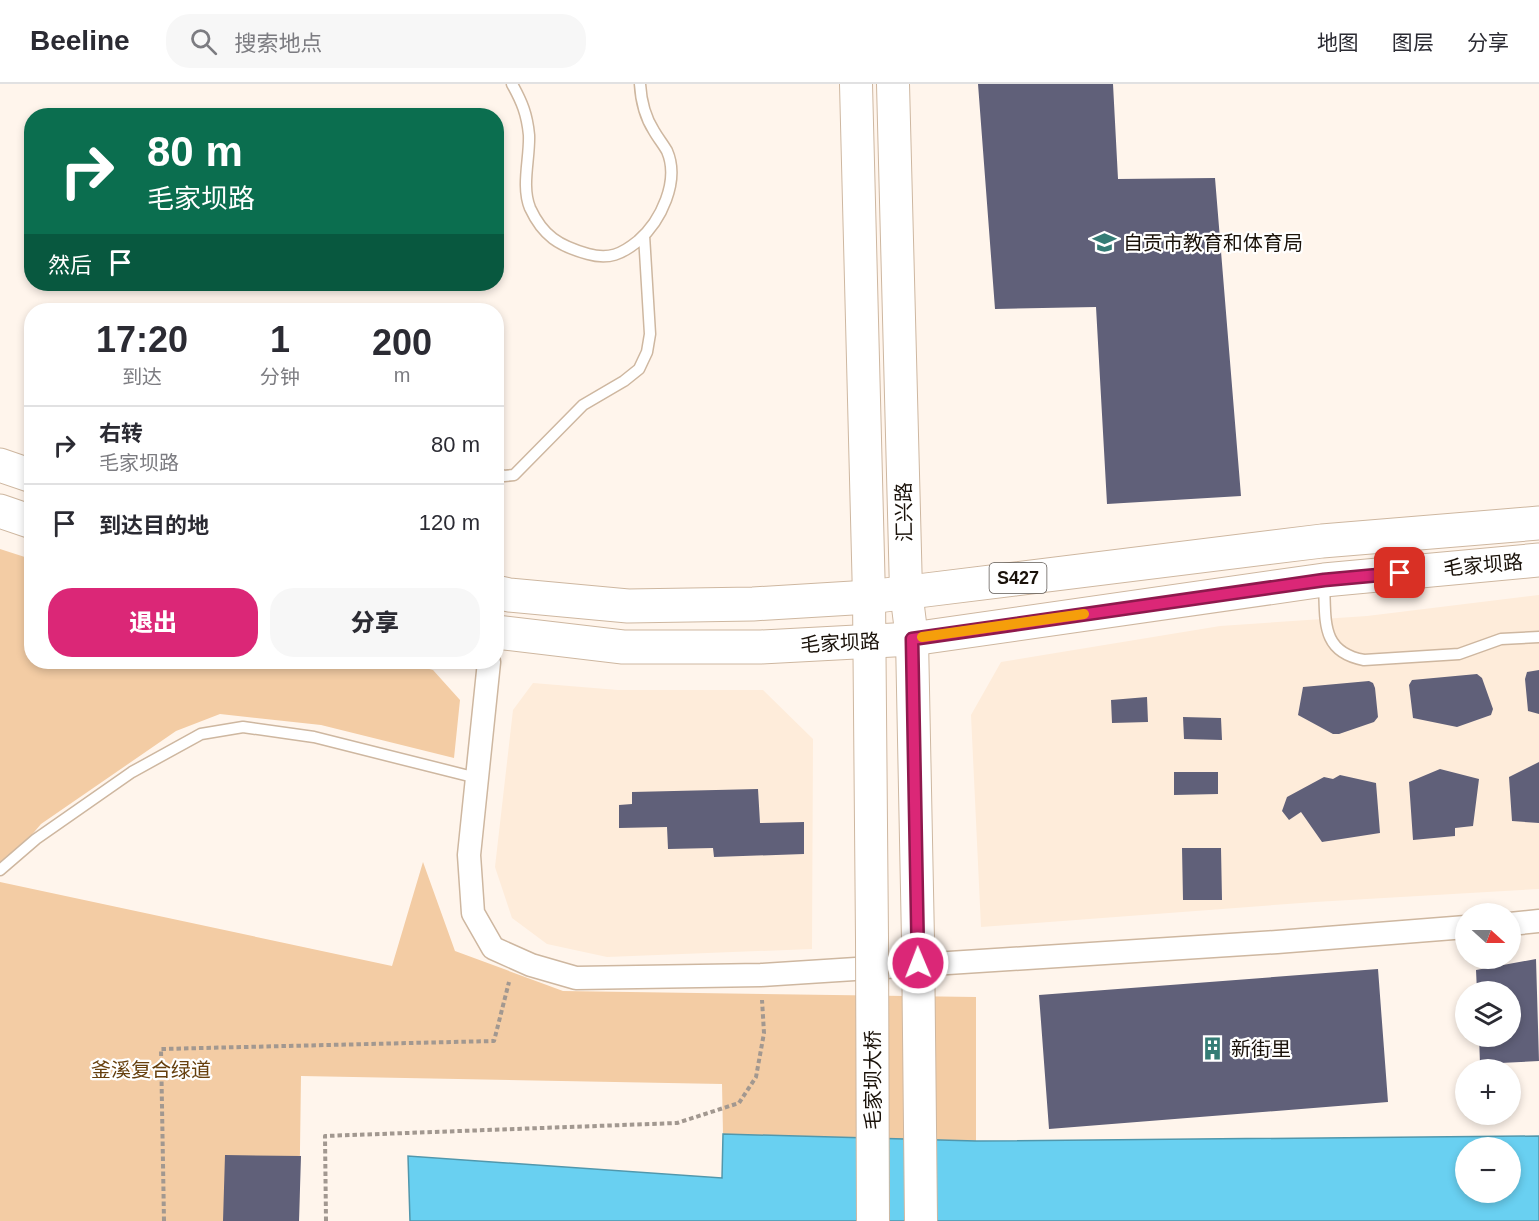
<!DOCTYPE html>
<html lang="zh">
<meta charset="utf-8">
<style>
:root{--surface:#fff;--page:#f7f7f7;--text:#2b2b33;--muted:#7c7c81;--line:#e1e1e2;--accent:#db2777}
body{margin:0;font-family:Helvetica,"Noto Sans SC",sans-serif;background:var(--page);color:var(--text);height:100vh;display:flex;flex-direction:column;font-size:22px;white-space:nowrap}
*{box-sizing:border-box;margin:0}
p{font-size:20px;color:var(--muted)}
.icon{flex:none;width:33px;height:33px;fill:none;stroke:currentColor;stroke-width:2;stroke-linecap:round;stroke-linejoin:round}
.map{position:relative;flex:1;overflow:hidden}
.sheet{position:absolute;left:24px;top:219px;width:480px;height:366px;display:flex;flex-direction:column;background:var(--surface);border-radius:24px;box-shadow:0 3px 9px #0003}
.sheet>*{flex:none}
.banner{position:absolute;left:24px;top:24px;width:480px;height:183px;border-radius:24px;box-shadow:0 3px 9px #0003;background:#0b6e4f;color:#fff;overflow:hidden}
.needle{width:39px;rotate:111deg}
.tools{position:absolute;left:1455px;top:819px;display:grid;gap:12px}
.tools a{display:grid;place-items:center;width:66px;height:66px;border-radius:50%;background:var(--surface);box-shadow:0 3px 9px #0003;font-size:30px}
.pin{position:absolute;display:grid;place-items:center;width:51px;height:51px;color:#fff;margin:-26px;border-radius:12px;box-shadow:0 3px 9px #0006}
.me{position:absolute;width:66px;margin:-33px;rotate:359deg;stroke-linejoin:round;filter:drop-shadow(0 0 4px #0008)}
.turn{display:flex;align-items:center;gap:21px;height:126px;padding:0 24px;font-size:27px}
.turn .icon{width:78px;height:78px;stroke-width:2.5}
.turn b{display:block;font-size:42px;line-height:51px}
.then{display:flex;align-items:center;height:57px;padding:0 24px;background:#0003;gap:12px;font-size:22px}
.eta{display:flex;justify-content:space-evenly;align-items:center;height:102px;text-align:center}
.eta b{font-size:36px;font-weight:800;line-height:42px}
.action{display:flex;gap:12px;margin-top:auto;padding:12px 24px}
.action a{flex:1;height:69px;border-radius:24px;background:var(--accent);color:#fff;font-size:24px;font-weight:800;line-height:69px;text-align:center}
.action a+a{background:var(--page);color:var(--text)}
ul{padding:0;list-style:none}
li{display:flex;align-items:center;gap:18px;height:78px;padding:0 24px;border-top:2px solid var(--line)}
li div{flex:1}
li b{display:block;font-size:22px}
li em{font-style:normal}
header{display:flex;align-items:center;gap:36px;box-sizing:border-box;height:84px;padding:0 30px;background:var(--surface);border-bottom:2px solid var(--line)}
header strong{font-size:28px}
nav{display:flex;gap:33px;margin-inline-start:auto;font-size:21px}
.search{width:420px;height:54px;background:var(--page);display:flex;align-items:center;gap:15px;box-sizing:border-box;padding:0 21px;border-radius:24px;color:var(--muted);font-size:22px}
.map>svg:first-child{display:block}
.built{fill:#feecda}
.green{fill:#f3cca4}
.water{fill:#69d0f1;stroke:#5197ac;stroke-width:1.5;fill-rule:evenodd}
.building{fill:#606079}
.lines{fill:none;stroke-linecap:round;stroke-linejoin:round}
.service-casing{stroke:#ceb7a0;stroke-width:13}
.minor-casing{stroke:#ceb7a0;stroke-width:25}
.secondary-casing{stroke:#ceb7a0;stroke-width:34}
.primary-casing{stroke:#ceb7a0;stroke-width:35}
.path{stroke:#a29890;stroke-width:4;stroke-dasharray:4.5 3;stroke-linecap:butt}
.service{stroke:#fff;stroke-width:10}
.minor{stroke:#fff;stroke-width:22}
.secondary{stroke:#fff;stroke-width:32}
.primary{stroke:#fff;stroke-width:33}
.secondary-bridge-casing{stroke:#ceb7a0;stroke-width:34;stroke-linecap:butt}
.secondary-bridge{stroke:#fff;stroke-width:32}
.route-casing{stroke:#8e194d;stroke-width:15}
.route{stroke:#db2777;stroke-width:10}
.slow{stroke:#f59e0b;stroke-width:10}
.labels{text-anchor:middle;stroke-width:4.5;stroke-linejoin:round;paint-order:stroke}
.shield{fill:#fff;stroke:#5f5954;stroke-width:1.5}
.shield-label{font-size:18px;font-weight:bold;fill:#1a120a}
.poi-label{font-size:20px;fill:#1a120a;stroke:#fff;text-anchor:start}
.street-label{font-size:20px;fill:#1a120a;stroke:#fff}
.park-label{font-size:20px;fill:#663f0d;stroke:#fff}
</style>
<header>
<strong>Beeline</strong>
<div class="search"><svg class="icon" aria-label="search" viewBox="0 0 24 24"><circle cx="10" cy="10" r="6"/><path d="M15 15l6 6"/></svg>搜索地点</div>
<nav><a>地图</a><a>图层</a><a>分享</a></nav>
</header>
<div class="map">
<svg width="1539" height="1137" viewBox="0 0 1539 1137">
<rect width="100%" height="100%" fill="#fff5ec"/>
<path class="built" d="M1539 511V805L1315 818 981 843 971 631 1001 578 1220 542 1367 532Z
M533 599 618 606H763L813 655 812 865 607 873 547 860 512 834 495 783 513 626Z"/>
<path class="green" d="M0 465 31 475 32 578H403L433 586 460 616 454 674 321 641 220 630 176 647 41 740 0 788Z
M423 778 455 867 563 907 976 913V1057L723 1050 722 1000 301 992 299 1137H0V798L392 882Z"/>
<path class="water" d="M723 1050 976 1057 1539 1052V1137H410L408 1072 722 1094ZM1466 1064H1510V1108H1466Z"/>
<path class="building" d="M978 0H1113L1118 95 1215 94 1241 412 1107 420 1096 223 995 225Z
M1539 586V630L1528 627 1525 595 1527 588Z
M1477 590 1482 594 1493 625 1491 631 1457 643 1413 634 1409 601 1412 596Z
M1369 597 1373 599 1375 604 1378 633 1374 638 1339 650H1333L1298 631 1303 603Z
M1147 613 1148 638 1112 639 1111 616Z
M1183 633 1221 634 1222 656 1184 655Z
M1539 678V739L1512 737 1509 693Z
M1440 685 1479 695 1473 742 1455 744V752L1413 756 1409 698Z
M1174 688H1218V710L1174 711Z
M1340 691 1376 699 1380 749 1322 758 1301 728 1289 736 1282 727 1287 713 1324 693 1333 695Z
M758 705 760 739 804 738V770L714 773 713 764 668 765 667 743 619 744V721L632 720V708Z
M1182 764H1221L1222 816H1183Z
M1536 875 1539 977 1480 980 1479 952H1510V908H1477L1476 886Z
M1378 885 1388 1018 1049 1045 1039 911Z
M225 1071 301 1072 299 1137H223Z"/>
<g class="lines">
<defs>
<path id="service" d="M512 0C522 18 527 30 529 51 530 74 521 102 530 124 543 152 559 162 588 170 609 176 622 170 638 157 661 137 680 97 667 67 663 60 658 54 654 47 645 33 641 17 640 0
M496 389 504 392 514 391 583 321 624 297 639 285 647 268 650 250 644 151
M1324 500C1326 536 1320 568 1364 576L1459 570 1501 555 1539 553
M0 786 36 755 132 688 201 650 243 643 314 653 477 694"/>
<path id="minor" d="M489 578 469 771 473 829 493 864 531 881 576 894 761 891 1277 858 1466 843
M1510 840 1539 837"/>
<path id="secondary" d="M856 0 869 513 872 855
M893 0 906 507 912 555 918 856"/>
<path id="primary" d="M0 381 32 392
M0 427 32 438
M496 508 509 511 628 522 753 520 869 513 1322 457 1539 439
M496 548 623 563H761L912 555 1324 496 1539 476"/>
</defs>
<use href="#service" class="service-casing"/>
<use href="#minor" class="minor-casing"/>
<use href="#secondary" class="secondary-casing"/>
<use href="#primary" class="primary-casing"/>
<path class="path" d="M164 1137 161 965 494 957 509 898
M326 1137 325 1052 677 1039 739 1019 756 993 764 949 762 916"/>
<use href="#service" class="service"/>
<use href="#minor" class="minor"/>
<use href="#secondary" class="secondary"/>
<use href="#primary" class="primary"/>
<defs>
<path id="secondary-bridge" d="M872 855 873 1137
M918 856 921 1137"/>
</defs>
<use href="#secondary-bridge" class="secondary-bridge-casing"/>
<use href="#secondary-bridge" class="secondary-bridge"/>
</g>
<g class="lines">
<defs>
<path id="route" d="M918 879 912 555 1324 496 1400 489"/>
</defs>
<use href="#route" class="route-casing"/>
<use href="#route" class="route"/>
<path class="slow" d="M922 553 1084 530"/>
</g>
<defs>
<symbol id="school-bare" viewBox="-9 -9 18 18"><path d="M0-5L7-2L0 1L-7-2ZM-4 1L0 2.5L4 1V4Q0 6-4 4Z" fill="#347c75" stroke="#fff" stroke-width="2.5" paint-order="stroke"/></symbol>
<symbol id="building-bare" viewBox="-9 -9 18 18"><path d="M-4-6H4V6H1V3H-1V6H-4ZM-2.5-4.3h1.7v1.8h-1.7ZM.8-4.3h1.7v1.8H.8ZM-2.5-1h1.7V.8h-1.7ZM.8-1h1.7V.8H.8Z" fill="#347c75" stroke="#fff" stroke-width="2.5" paint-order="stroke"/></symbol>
</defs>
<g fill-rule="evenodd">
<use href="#school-bare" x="1088" y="142" width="33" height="33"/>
<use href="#building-bare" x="1196" y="948" width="33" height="33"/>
</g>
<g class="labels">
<rect class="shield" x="989.5" y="479" width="57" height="30" rx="4.5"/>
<g class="shield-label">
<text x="1018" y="500">S427</text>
</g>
<g class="poi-label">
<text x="1123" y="166">自贡市教育和体育局</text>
<text x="1231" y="972">新街里</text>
</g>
<g class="street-label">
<text transform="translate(904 428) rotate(-91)" y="7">汇兴路</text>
<text transform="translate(1483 481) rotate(-5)" y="7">毛家坝路</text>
<text transform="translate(840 559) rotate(-3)" y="7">毛家坝路</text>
<text transform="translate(873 996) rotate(-90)" y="7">毛家坝大桥</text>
</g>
<g class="park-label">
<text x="151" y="993">釜溪复合绿道</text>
</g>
</g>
</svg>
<div class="tools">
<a><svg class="needle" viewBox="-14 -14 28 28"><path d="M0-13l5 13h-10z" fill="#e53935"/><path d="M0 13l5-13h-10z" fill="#7c7c81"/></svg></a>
<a><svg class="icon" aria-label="layers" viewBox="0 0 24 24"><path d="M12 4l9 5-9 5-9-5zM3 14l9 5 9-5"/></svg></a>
<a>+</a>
<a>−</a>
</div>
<div class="pin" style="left:1400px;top:489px;background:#d93025"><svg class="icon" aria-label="arrive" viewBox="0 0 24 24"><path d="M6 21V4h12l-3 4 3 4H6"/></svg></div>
<svg class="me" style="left:918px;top:879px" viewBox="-20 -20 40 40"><circle r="17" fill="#db2777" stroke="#fff" stroke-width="3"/><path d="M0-11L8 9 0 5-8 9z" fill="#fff"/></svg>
<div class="banner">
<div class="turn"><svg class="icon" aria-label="right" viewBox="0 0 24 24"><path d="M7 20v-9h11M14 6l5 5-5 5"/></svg><div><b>80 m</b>毛家坝路</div></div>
<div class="then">然后<svg class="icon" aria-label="arrive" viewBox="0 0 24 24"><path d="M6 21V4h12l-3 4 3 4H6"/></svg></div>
</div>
<section class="sheet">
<div class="eta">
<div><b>17:20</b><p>到达</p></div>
<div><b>1</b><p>分钟</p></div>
<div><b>200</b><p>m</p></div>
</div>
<ul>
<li><svg class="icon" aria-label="right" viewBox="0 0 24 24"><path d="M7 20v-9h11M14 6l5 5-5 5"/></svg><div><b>右转</b><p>毛家坝路</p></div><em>80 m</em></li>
<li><svg class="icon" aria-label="arrive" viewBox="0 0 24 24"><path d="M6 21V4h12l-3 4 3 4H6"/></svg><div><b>到达目的地</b></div><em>120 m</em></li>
</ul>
<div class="action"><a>退出</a><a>分享</a></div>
</section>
</div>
